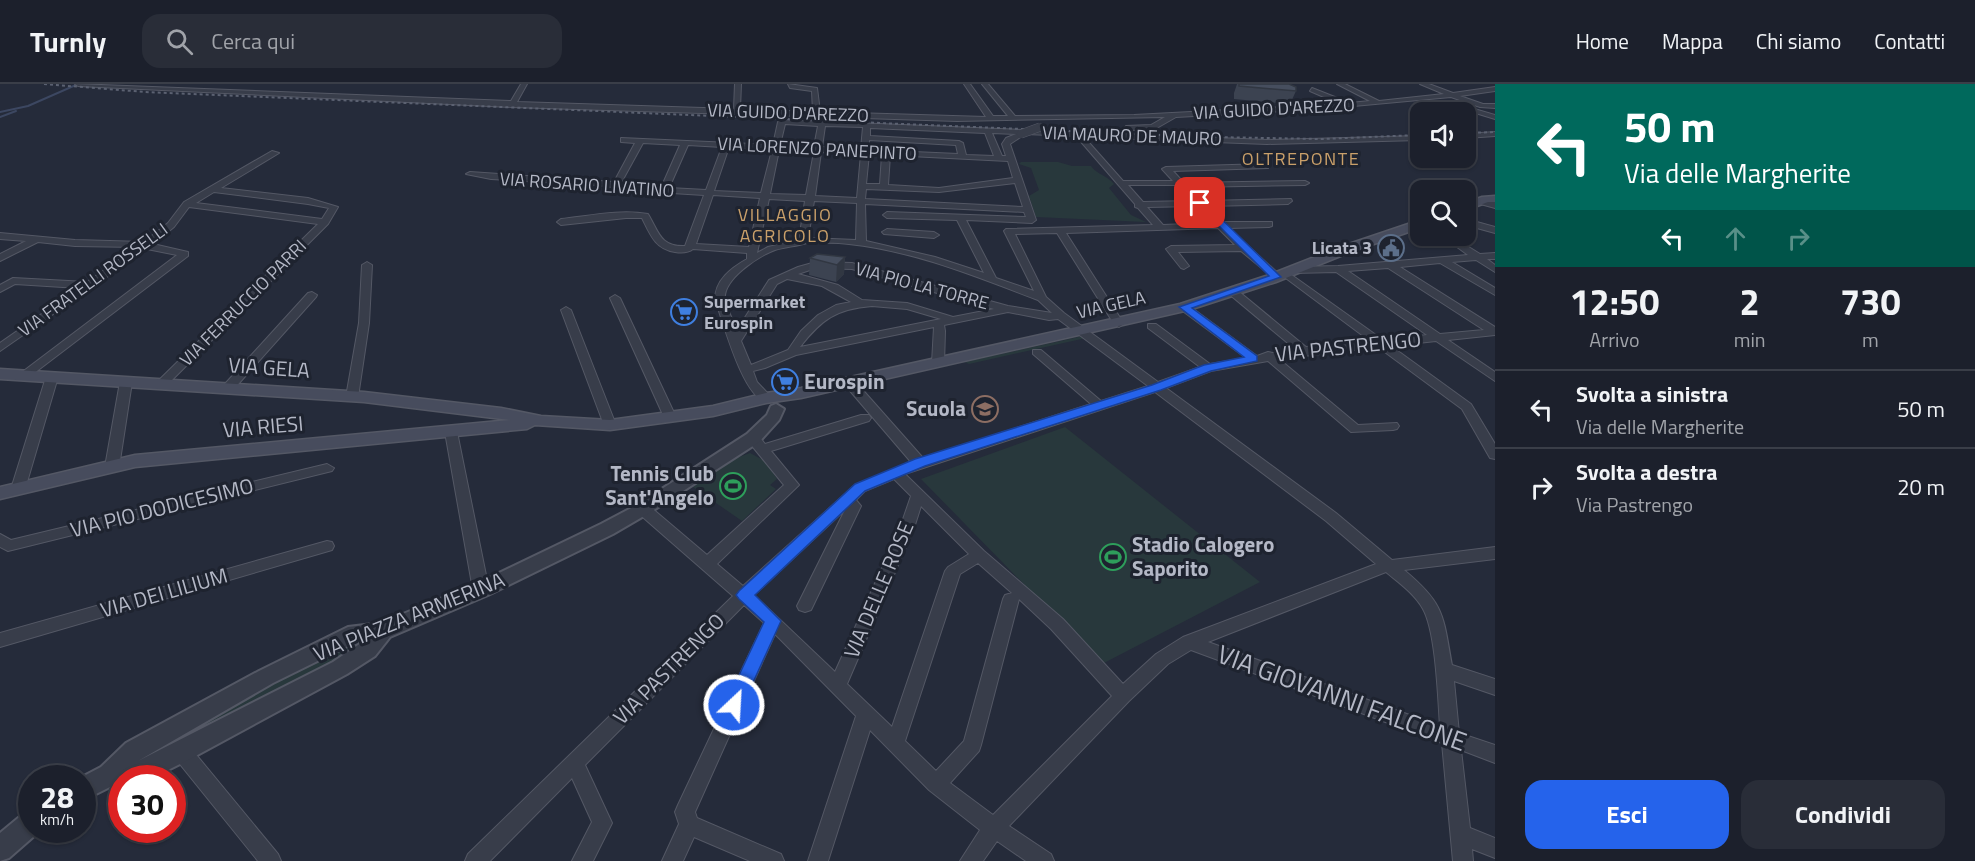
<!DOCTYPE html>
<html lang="it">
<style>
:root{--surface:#1c202c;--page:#292d38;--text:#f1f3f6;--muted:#a0a3a9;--line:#3a3e48;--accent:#2563eb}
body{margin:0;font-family:"Titillium Web",sans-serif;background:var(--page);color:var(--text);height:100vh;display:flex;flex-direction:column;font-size:22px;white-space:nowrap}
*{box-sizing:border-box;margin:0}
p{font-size:20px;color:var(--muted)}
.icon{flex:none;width:33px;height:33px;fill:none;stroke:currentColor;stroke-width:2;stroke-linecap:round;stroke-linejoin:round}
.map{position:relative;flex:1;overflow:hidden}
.sheet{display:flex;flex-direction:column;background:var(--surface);width:480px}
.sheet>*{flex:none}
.top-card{background:#00695c;color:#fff;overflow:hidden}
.tools{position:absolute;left:1410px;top:18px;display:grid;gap:12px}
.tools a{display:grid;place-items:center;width:66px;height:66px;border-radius:12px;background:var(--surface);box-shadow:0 2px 4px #0004,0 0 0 2px var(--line);font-size:30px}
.speed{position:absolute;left:18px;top:681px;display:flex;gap:12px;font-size:30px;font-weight:700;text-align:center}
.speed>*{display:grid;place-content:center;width:78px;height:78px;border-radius:50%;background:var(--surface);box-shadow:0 2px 4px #0004,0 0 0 2px var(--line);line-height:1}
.speed small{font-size:15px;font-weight:400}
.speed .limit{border:9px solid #d22;background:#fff;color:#111}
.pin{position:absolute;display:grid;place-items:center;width:51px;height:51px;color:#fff;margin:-26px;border-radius:12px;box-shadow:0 3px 9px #0006}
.me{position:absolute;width:66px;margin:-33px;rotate:25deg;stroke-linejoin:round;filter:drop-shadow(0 0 4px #0008)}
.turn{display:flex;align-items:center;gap:21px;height:126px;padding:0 30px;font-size:27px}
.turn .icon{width:78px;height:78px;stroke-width:2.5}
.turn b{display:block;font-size:42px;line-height:51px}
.lanes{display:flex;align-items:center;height:57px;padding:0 30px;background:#0003;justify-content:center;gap:30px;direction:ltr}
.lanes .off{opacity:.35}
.eta{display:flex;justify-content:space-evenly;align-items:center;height:102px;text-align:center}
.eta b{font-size:36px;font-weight:700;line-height:42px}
.button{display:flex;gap:12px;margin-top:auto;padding:12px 30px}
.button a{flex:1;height:69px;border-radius:18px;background:var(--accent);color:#fff;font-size:24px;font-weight:700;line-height:69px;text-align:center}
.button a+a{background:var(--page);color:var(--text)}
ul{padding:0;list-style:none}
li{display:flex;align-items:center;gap:18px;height:78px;padding:0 30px;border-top:2px solid var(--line)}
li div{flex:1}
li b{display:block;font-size:22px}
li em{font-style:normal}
header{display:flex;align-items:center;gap:36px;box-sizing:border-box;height:84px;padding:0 30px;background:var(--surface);border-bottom:2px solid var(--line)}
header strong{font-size:28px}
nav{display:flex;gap:33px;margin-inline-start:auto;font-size:21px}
.search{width:420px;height:54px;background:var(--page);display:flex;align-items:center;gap:15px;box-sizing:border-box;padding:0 21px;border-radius:18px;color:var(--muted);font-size:22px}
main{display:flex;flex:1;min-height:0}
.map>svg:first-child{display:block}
.green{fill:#28383c}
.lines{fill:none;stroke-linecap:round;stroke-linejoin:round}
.stream{stroke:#3c4761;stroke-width:2}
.minor-casing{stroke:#545865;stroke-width:2}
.tertiary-casing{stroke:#545865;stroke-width:4}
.secondary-casing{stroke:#545865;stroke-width:3}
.minor{fill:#383d4a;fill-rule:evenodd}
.tertiary{fill:#383d4a;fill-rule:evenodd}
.secondary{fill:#474c5d;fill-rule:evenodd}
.rail{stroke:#5b6171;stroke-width:2;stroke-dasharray:3 3;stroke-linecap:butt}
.minor-bridge-casing{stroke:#545865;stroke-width:9;stroke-linecap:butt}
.minor-bridge{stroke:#383d4a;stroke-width:8}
.wall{fill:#3c4351}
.shaded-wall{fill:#313742}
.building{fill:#464e5e;stroke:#313742;stroke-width:1.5}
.route{fill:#2563eb;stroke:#184099;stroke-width:1.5}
.labels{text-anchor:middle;stroke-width:6;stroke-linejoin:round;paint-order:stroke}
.far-street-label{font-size:18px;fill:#b4b8c6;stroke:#1e232f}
.far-neighbourhood-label{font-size:18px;letter-spacing:1.5px;fill:#caa06a;stroke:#1e232f}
.far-poi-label{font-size:18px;font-weight:bold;fill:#b4b8c6;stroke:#1e232f;text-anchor:end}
.street-label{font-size:21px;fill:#b4b8c6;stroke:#1e232f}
.poi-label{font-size:21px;font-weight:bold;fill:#b4b8c6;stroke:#1e232f;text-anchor:start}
.near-street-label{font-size:26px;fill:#b4b8c6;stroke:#1e232f}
</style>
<header>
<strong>Turnly</strong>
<div class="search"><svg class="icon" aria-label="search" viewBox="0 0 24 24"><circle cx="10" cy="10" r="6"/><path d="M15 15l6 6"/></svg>Cerca qui</div>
<nav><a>Home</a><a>Mappa</a><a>Chi siamo</a><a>Contatti</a></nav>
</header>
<main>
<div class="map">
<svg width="1495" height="777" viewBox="0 0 1495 777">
<rect width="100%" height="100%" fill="#252b3a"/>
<path class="green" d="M1021 78H1058L1072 82H1091C1097 91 1107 91 1114 100L1109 104 1131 131 1146 138 1036 133 1029 112 1039 106 1031 84 1019 80Z
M1083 252 1086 254 969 280 965 278Z
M1065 343 1260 498 1102 580 921 395Z
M750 369 765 377 777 395 770 401 776 405 742 437 693 403 734 375Z
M360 559 358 566 133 683 129 679C202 636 277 583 360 559Z"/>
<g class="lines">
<path class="stream" d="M0 28 28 22 78 0
M0 33 16 27"/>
<defs>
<path id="minor" d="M75 0 511 17 521 0H527L517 18 734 25 735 0H741L740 25 813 28 812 7 790 4 788 0 817 4 820 28 986 33 964 0H970L993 32H1008L982 0H988L1015 32 1134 31 1340 20 1310 7 1312 4 1350 19 1370 17 1337 0H1345L1379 17 1444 10 1420 0H1429L1453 9 1495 3V7L1460 12 1483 20H1495V24L1480 23 1451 13 1321 25 1176 33 1155 45 1129 46 1125 44 1126 42 1151 41 1165 33 957 37 512 23 78 2Z
M1471 24 1495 31V35L1469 27Z
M782 36 1267 56 1420 52V56L1267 60 1084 53 1123 97H1173L1162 85 1166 83 1265 80 1269 82 1268 84 1173 87 1184 99 1305 97 1309 99 1305 101 1189 103 1202 117 1291 115 1292 117 1288 120 1207 122 1223 138H1272V142L1269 143 1228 144 1280 191V195L1276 196 1241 167 1178 168 1189 182 1184 185 1181 184 1166 165 1171 162 1235 161 1218 144 1066 149 1124 240 1119 243 1114 240 1057 149 1015 150 1046 213 1064 229 1158 298 1200 283 1148 244V240H1156L1210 280 1246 274 1180 225V221H1188L1257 272 1268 268 1273 269 1295 265 1229 210V206H1237L1306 263 1370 257 1283 192 1281 190 1286 187 1383 256 1427 251 1336 188 1294 189 1289 186 1294 183 1338 182 1468 171 1442 152H1451L1480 170 1495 169V175H1487L1495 181V188L1476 176 1452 178 1495 204V211L1440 179 1400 183 1495 243V251L1448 256 1495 288V297L1436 257 1391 262 1471 320 1495 360V375L1490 374 1462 325 1378 263 1279 275 1358 341 1397 339 1399 342 1397 345 1393 346 1351 348 1268 277 1211 287 1166 304 1336 429 1392 476 1495 463V475L1404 486C1445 520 1443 531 1452 581L1495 595V611L1454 597 1459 649 1495 661V679L1461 666 1470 744 1495 754V774L1472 765 1473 777H1453L1442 659 1191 566 1168 580 1129 617 1009 742 1051 770 1054 777H1026L997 757 983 777H960L980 746 929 706 870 646 828 777H808L856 632 775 550 695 728 697 734 781 770 784 777H750L694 753 683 777H662L679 740 675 728 678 721 764 539 744 521 585 681 612 739 593 777H572L592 738 572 694 490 777H465L468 770 733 512 638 429 636 425 638 421H648L707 471 784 401 748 357 747 354 748 351H758L765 360 861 331H869L871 334 869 337 771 367 799 401 717 480 743 502 855 401 911 378 845 301 843 298 845 295H853L923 374 1091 320 1033 270V266H1041L1101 317 1148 302 1058 235 1049 236 1008 228 944 241 945 247 944 279 938 282 932 279 934 243 796 271 765 284 753 287 757 298 772 314 766 318C742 311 724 239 715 216 715 196 731 184 747 175V169L693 165C688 169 681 169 675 168 655 165 650 150 642 134H626L561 141 557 138 561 135C589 132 620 125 648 130 659 148 660 163 685 162L704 111 640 107 598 101 491 95 466 90 470 88 614 98 635 59 621 58V54L773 61 778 38ZM785 40 818 42 814 63 780 61ZM825 42 863 43 861 65 822 63ZM870 44 985 49 994 72 966 71 963 59 959 57 870 52ZM992 49 1016 50 1006 54 1002 60 1006 72H1002ZM1025 50 1076 52 1135 120V123L1138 124 1153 141 1006 145 1004 147 1034 207 996 194 966 136 1032 139 1036 136 1010 60ZM869 56 956 61 958 70 869 66ZM643 59 680 61 661 104 621 99ZM688 61 722 63 706 106 669 104ZM729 63 772 66 761 109 714 107ZM779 66 814 68 806 111 770 110ZM821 68 861 70 857 114 815 112ZM869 70 882 71 880 100H866ZM890 71 1008 77 1013 94 939 104 888 101ZM1015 99 1023 123 865 115 866 105 939 108ZM1128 101H1177L1192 117 1143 118ZM713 111 760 114 749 163 696 160ZM769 115 805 117 799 156 768 163 757 169ZM814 117 857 119 856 156 808 154ZM865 120 1024 128 1026 133 887 128 883 131 887 134 957 136 984 189 935 173 866 157ZM1197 122 1213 139 1163 141 1147 123ZM807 159C821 159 835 158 849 160 915 167 977 193 1038 216L1052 229 1008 222 852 179 816 178 798 183 769 196 737 246C733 236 727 226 725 216 722 195 759 172 775 166 786 163 797 162 807 159ZM816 184 852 185 994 225 953 233 907 219 862 216 838 201 798 190ZM1388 184 1484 246 1440 250 1348 187ZM787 195 822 202 851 218 836 221 818 231 801 247 788 266 751 281 741 257 777 200ZM872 222 907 225 941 235 800 263C822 235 836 225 872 222ZM1155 308 1326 437 1376 480 1183 553 1156 570 1123 600 1063 535 984 467 905 390ZM894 395 911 412 900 444 835 588 754 511 845 426 797 522 799 526 805 528 811 526 861 422 856 416 865 407ZM921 422 969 470 948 483 945 487 892 643 847 600 914 444ZM978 479 1012 509 1005 511 1003 515 964 657 936 687 905 657 960 490ZM1386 488C1399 499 1415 510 1423 525 1436 548 1438 614 1440 642L1208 558ZM1019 515 1051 545 1112 612 993 731 950 699 979 667 981 661Z
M1495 48V52L1466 54V50Z
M272 67 279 69 221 104 308 114 338 123 328 140 165 303 161 304 155 300 318 140 189 123 174 143 153 160 188 168V172L29 293H21L19 291 21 289 177 171 147 165 0 267V259L79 204 15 200 0 208V201L13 194 87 198 137 163 75 162 38 158 0 177V170L26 157 0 155V149L75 156 144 158 168 139 184 118ZM214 108 308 120 329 124 322 135 196 119Z
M1480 114 1495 118V124L1477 119 1476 117Z
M1466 135 1495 143V149L1466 141Z
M887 145 934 148 939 151 934 154 884 150 882 148Z
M367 178 372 181 369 239 358 313 352 317 346 313 359 239 362 181Z
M312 208 317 211 316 213 232 307H224L222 304 224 301 308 209Z
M615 211 620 214 676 333 674 336H666L664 333 610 214Z
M566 223 571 226 616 341 614 344H606L604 341 561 226Z
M52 289 58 293 25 405 18 410 13 408 11 405 46 293Z
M126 294 132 298 119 383 112 387 105 383 120 298Z
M451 344 457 348 489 506 487 510 481 512 475 510 473 506 445 348Z
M327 380 334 384 332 387 8 467 0 463V450L11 456Z
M327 457 332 458 334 462 332 466 0 563V549Z
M182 659 189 662 278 770 281 777H258L175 674 173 668 175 662Z"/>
<path id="tertiary" d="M776 320 784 325 779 336 759 358 649 429 613 450 488 511 390 553 375 572 347 590 190 675 152 694H122V701L112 702 82 717V694H80L101 683 126 659 259 587 348 543 381 539 474 501 601 440 637 421 747 350 767 331 771 322ZM358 557H364L333 578 138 677 273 599Z
M32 726V746H41L9 774 0 777V749L23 730Z"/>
<path id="secondary" d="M1495 112V118H1488L1466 126V119L1482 113Z
M1420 136V144L1348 169 1276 198 1189 226 801 314 766 319 713 332 610 346 535 341 527 345 135 383 0 415V403L135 371 511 336 364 318 0 295V285L364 308 501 324 541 332 610 336 713 322 766 309 801 304 1180 220 1266 192 1340 163Z"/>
</defs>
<use href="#minor" class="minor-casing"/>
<use href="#tertiary" class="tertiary-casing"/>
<use href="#secondary" class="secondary-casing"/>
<use href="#minor" class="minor"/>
<use href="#tertiary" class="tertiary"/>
<use href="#secondary" class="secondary"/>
<path class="rail" d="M44 0 145 8 1212 53 1321 55 1420 51
M1466 49 1495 48"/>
<defs>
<path id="minor-bridge" d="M1021 50 1040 43"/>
</defs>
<use href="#minor-bridge" class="minor-bridge-casing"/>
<use href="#minor-bridge" class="minor-bridge"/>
</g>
<path class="wall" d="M1237 0H1289L1296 7 1290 20 1234 15V9Z
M845 173 844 190 836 198 809 191 810 174Z"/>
<path class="shaded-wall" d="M845 173 844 190 836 198 837 181Z"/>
<path class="building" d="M1239 0H1289L1296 3V7L1239 2Z
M817 170 845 173 837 181 810 174Z"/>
<path class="route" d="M1197 117H1203L1281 193 1192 224 1257 272V277L1211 287 1161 306 925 382 865 407 755 511 781 537 740 627 734 629 727 627 725 621 764 538 739 515 736 511 739 507 855 400 915 375 1152 301 1204 281 1244 273 1179 223 1269 192 1197 120Z"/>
<defs>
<symbol id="civic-ring" viewBox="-11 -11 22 22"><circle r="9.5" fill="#1e232f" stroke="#5c6f8a" stroke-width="1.5"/><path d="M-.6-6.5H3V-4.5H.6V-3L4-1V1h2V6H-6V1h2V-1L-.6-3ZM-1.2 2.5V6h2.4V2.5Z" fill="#5c6f8a"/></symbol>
<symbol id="supermarket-ring" viewBox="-11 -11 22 22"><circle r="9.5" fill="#1e232f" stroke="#3f7fe0" stroke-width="1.5"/><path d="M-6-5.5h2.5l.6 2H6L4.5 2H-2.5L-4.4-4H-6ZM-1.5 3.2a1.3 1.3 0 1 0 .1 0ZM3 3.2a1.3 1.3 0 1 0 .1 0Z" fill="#3f7fe0"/></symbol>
<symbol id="school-ring" viewBox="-11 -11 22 22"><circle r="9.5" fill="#1e232f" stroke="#8d6e63" stroke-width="1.5"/><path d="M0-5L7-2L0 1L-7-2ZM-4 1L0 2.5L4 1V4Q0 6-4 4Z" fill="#8d6e63"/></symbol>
<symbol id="stadium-ring" viewBox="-11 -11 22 22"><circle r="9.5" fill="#1e232f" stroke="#2e9e5b" stroke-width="1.5"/><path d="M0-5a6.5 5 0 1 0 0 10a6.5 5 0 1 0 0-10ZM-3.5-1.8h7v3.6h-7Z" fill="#2e9e5b"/></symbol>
</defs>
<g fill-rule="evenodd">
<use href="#civic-ring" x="1376" y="149" width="30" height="30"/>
<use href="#supermarket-ring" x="669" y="213" width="30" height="30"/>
<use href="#supermarket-ring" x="770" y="283" width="30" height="30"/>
<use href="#school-ring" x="970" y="310" width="30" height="30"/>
<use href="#stadium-ring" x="718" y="387" width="30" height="30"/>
<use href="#stadium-ring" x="1098" y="458" width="30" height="30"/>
</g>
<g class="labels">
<g class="far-street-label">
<text transform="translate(1274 25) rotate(-3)" y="6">VIA GUIDO D'AREZZO</text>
<text transform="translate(788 29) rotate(2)" y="6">VIA GUIDO D'AREZZO</text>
<text transform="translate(1132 52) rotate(2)" y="6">VIA MAURO DE MAURO</text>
<text transform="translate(817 65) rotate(3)" y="6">VIA LORENZO PANEPINTO</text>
<text transform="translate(587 101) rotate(4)" y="6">VIA ROSARIO LIVATINO</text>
<text transform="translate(93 196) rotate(-36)" y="6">VIA FRATELLI ROSSELLI</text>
<text transform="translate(922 202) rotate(15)" y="6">VIA PIO LA TORRE</text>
<text transform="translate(243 219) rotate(-45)" y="6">VIA FERRUCCIO PARRI</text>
<text transform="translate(1111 221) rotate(-13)" y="6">VIA GELA</text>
</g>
<g class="far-neighbourhood-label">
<text x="1301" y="81">OLTREPONTE</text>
<text x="785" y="137">VILLAGGIO<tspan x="785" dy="21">AGRICOLO</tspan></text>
</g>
<g class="far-poi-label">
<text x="1372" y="170">Licata 3</text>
<text x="704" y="224" text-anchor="start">Supermarket<tspan x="704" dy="21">Eurospin</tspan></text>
</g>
<g class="street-label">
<text transform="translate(1348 263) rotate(-6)" y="7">VIA PASTRENGO</text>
<text transform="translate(269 284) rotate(4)" y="7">VIA GELA</text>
<text transform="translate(263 343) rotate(-5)" y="7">VIA RIESI</text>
<text transform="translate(162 424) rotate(-14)" y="7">VIA PIO DODICESIMO</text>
<text transform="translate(879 506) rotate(-67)" y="7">VIA DELLE ROSE</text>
<text transform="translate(164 509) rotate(-16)" y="7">VIA DEI LILIUM</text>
<text transform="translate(409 533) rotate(-22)" y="7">VIA PIAZZA ARMERINA</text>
<text transform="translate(669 585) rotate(-45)" y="7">VIA PASTRENGO</text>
</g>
<g class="poi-label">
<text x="804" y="305">Eurospin</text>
<text x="966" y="332" text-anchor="end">Scuola</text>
<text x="714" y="397" text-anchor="end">Tennis Club<tspan x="714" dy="24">Sant'Angelo</tspan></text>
<text x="1132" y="468">Stadio Calogero<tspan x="1132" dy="24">Saporito</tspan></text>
</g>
<g class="near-street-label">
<text transform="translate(1342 614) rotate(20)" y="9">VIA GIOVANNI FALCONE</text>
</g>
</g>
</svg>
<div class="tools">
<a><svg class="icon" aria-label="sound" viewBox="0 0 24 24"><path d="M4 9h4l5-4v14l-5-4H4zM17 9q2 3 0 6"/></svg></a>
<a><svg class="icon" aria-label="search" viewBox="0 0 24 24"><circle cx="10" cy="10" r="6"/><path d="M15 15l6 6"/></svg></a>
</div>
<div class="speed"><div>28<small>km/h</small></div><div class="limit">30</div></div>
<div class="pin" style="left:1200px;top:119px;background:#d93025"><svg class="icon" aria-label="arrive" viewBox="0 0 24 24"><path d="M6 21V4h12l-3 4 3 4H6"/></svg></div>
<svg class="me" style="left:734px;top:621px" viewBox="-20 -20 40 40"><circle r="17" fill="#2563eb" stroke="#fff" stroke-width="3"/><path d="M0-11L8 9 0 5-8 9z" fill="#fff"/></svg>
</div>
<section class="sheet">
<div class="top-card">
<div class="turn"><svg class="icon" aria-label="left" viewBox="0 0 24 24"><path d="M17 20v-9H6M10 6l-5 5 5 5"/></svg><div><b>50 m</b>Via delle Margherite</div></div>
<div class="lanes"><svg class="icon" aria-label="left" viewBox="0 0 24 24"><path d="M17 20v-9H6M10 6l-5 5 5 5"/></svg><svg class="icon off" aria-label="ahead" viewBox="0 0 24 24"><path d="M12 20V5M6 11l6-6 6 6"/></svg><svg class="icon off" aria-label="right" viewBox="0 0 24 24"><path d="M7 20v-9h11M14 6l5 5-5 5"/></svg></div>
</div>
<div class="eta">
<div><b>12:50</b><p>Arrivo</p></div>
<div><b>2</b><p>min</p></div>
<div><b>730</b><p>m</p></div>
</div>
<ul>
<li><svg class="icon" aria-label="left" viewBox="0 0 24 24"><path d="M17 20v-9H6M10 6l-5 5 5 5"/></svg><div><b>Svolta a sinistra</b><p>Via delle Margherite</p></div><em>50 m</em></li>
<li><svg class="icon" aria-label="right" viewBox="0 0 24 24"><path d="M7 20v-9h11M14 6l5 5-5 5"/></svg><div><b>Svolta a destra</b><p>Via Pastrengo</p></div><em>20 m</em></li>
</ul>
<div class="button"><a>Esci</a><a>Condividi</a></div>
</section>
</main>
